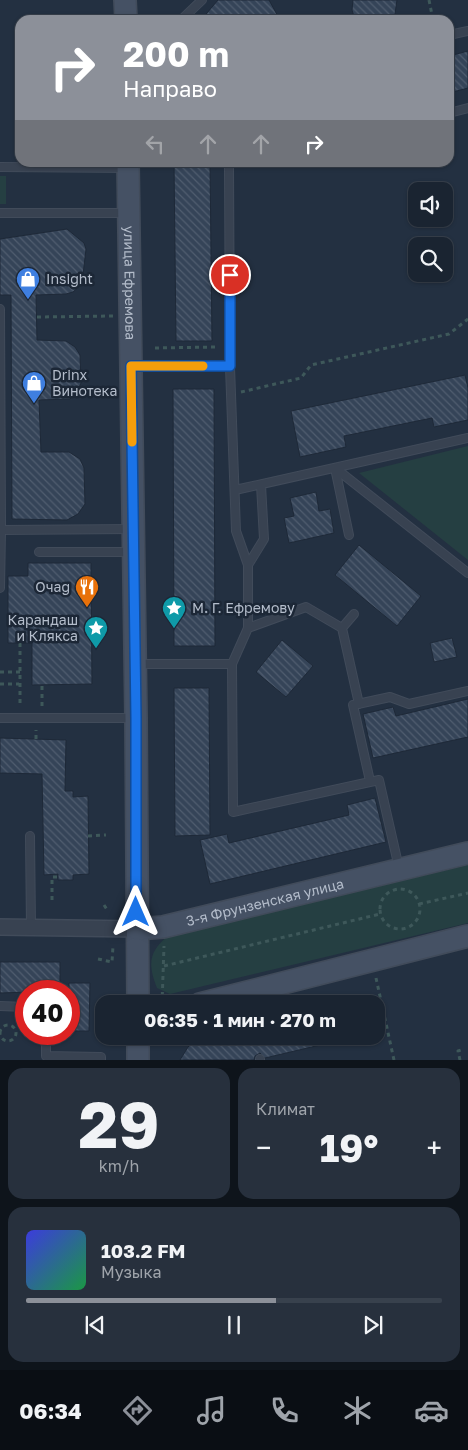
<!DOCTYPE html>
<html lang="ru">
<meta charset="utf-8">
<style>
:root{--surface:#1a2431;--page:#27303d;--text:#f1f3f6;--muted:#9fa4ab;--line:#38414d;--accent:#8c9099}
body{margin:0;font-family:"Golos Text",sans-serif;background:var(--page);color:var(--text);height:100vh;display:flex;flex-direction:column;font-size:19px;white-space:nowrap}
*{box-sizing:border-box;margin:0}
p{font-size:16px;color:var(--muted)}
.icon{flex:none;width:28px;height:28px;fill:none;stroke:currentColor;stroke-width:2;stroke-linecap:round;stroke-linejoin:round}
.map{position:relative;height:1060px;overflow:hidden}
.drawer{display:flex;flex-direction:column;gap:8px;padding:8px;background:#0e141b;flex:1}
.drawer>*{flex:none}
.hud{position:absolute;left:15px;top:15px;width:439px;height:152px;border-radius:15px;box-shadow:0 1px 4px #0004,0 0 0 1px var(--line);background:#8c9099;color:#fff;overflow:hidden}
.fabs{position:absolute;left:408px;top:182px;display:grid;gap:10px}
.fabs a{display:grid;place-items:center;width:45px;height:45px;border-radius:10px;background:var(--surface);box-shadow:0 1px 4px #0004,0 0 0 1px var(--line);font-size:25px}
.speed{position:absolute;left:15px;top:980px;display:flex;gap:10px;font-size:25px;font-weight:700;text-align:center}
.speed>*{display:grid;place-content:center;width:65px;height:65px;border-radius:50%;background:var(--surface);box-shadow:0 1px 4px #0004,0 0 0 1px var(--line);line-height:1}
.speed .limit{border:8px solid #d22;background:#fff;color:#111}
.pin{position:absolute;display:grid;place-items:center;width:42px;height:42px;color:#fff;margin:-21px;border:2px solid #fff;border-radius:50%;box-shadow:0 1px 5px #0007}
.me{position:absolute;width:55px;margin:-28px;rotate:0deg;stroke-linejoin:round;filter:drop-shadow(0 0 4px #0008)}
.turn{display:flex;align-items:center;gap:18px;height:105px;padding:0 25px;font-size:22px}
.turn .icon{width:65px;height:65px;stroke-width:2.5}
.turn b{display:block;font-size:35px;line-height:42px}
.lanes{display:flex;align-items:center;height:48px;padding:0 25px;background:#0003;justify-content:center;gap:25px;direction:ltr}
.lanes .off{opacity:.35}
.big{font-size:38px;font-weight:700;line-height:1.1}
.drawer .card{flex:1;display:flex;flex-direction:column;justify-content:center;gap:8px;min-width:0;padding:0 18px;border-radius:15px;background:var(--page)}
.drawer .dial{align-items:center;gap:0}
.dial b{font-size:65px;line-height:1}
.song{display:flex;align-items:center;gap:15px}
.cover{width:60px;height:60px;border-radius:8px;background:linear-gradient(135deg,hsl(240 70% 55%),hsl(140 70% 35%))}
.played{height:5px;border-radius:2px;background:linear-gradient(90deg,var(--accent) 60%,var(--line) 60%)}
.keys{display:flex;justify-content:space-around;direction:ltr}
.heat{display:flex;justify-content:space-between;align-items:center;font-size:28px;direction:ltr}
.drawer .tiles{flex:1;display:grid;gap:8px;grid-template-columns:1fr 1fr}
.card:last-child{grid-column:span 2}
.trip{position:absolute;left:95px;top:995px;width:290px;height:50px;border-radius:15px;background:var(--surface);box-shadow:0 1px 4px #0004,0 0 0 1px var(--line);font-weight:700;line-height:50px;text-align:center}
.tab-bar{display:flex;height:80px;justify-content:space-around;align-items:center;background:#0a0e14;color:var(--muted)}
.tab-bar .icon{width:35px;height:35px}
.tab-bar .selected{color:var(--accent)}
.tab-bar b{font-size:22px;color:var(--text)}
.map>svg:first-child{display:block}
</style>
<div class="map">
<svg width="468" height="1060" viewBox="0 0 468 1060">
<defs>
<pattern id="building-back-hatch" width="6" height="6" patternUnits="userSpaceOnUse" patternTransform="scale(1.25)"><rect width="6" height="6" fill="#354458"/><path d="M-1 5l2 2M0 0l6 6M5-1l2 2" fill="none" stroke="#505d6f"/></pattern>
</defs>
<rect width="100%" height="100%" fill="#233041"/>
<!-- green -->
<path fill="#253f42" d="M0,176H6V204H0Z
M468,446V560L359,473Z
M468,865V923L170,994L157,988C148,965 148,952 168,936Z"/>
<!-- building -->
<path fill="url(#building-back-hatch)" stroke="#1e2938" d="M218,0H269L280,20H201Z
M353,0H397L395,14L392,20H355L352,10Z
M468,51V88L449,93V56Z
M174,162H210L212,341H176Z
M67,229L84,243L86,249L82,284L73,292L66,294L36,295L37,340L66,341L75,347L80,355L81,383L77,392L70,399L39,400L41,452H69L80,459L84,468L85,504L78,514L67,520L12,519L11,295H0V239Z
M465,375L468,388V420L434,427L432,418L344,436L346,447L300,457L291,411Z
M173,389H214L215,646H174Z
M316,492L319,511L330,509L334,533L289,543L284,518L294,516L290,498Z
M359,545L421,596L397,626L335,575Z
M28,563H91L92,684L32,685V643H8V576H28Z
M452,638L457,657L434,662L430,643Z
M282,640L313,666L286,697L256,672Z
M174,688H209L210,835L175,836Z
M468,699V737L373,758L363,714L393,707L396,716Z
M0,738L66,740L65,791H73V797L88,796L89,874L73,875V880H58V874L44,875L42,774L0,773Z
M375,798L386,842L210,884L200,840L227,834L229,843L349,815L347,805Z
M0,962H60V991L0,993Z
M69,983H90L89,1031H69Z
M200,1036H332L333,1042L265,1058L260,1053L255,1056L254,1060H180L188,1047Z"/>
<g fill="none" stroke-linecap="round" stroke-linejoin="round">
<!-- lane casing -->
<g stroke="#414b5a" stroke-width="10">
<path id="lane" d="M181,20L202,0
M449,35L468,31
M449,113L468,108
M229,166L230,367L236,531L248,565V628L232,664L233,812L379,780L399,868
M0,167L126,168
M0,213H127
M0,309L1,530
M133,366L230,367
M335,468L468,573
M335,468L349,535
M235,490L468,438
M39,552H132
M248,565L264,539L261,485
M0,588L1,530L133,529
M248,628L306,607L342,628L359,704
M342,628L354,614
M138,664H232
M0,718H135
M370,781L353,705L390,697L409,704L468,691
M30,836L31,928
M0,1006L26,1007
M46,1034V1056L101,1057V1060
M260,1059V1060"/>
</g>
<!-- street casing -->
<g stroke="#414b5a" stroke-width="18">
<path id="street" d="M0,927L137,929"/>
</g>
<!-- secondary casing -->
<g stroke="#414b5a" stroke-width="24">
<g id="secondary">
<path d="M125,0L126,20"/>
<path id="s1" d="M128,162L136,718L138,1004"/>
<path id="s2" d="M137,929L163,927L468,853"/>
<path d="M200,1004L468,936"/>
<path d="M138,1060V1036"/>
</g>
</g>
<!-- path -->
<path stroke="#3e585a" stroke-width="3" stroke-dasharray="4 4" stroke-linecap="butt" d="M429,0L433,20
M241,165L266,162
M37,317L113,316
M155,348L217,347
M241,392L301,378L311,365L449,334L468,319
M20,643V707
M0,672H20
M0,684H19
M42,706V685
M36,739V730
M88,836L106,835
M380 909a20 20 0 1 1 40 0a20 20 0 1 1-40 0Z
M52,900V877H58
M419,904L468,893
M104,905L108,911
M98,959L112,962L113,946
M164,966L380,914
M376,978L394,1060
M162,1004L164,946
M0 1033a8 8 0 1 1 16 0a8 8 0 1 1-16 0Z
M460,1060L458,1051L464,1049"/>
<!-- lane -->
<use href="#lane" stroke="#384251" stroke-width="8"/>
<!-- street -->
<use href="#street" stroke="#384251" stroke-width="15"/>
<!-- secondary -->
<use href="#secondary" stroke="#455164" stroke-width="21"/>
</g>
<g fill="none" stroke-linecap="round" stroke-linejoin="round">
<!-- route casing -->
<g stroke="#114b97" stroke-width="12">
<path id="route" d="M136,912V718L131,366H230V275"/>
</g>
<!-- route -->
<use href="#route" stroke="#1a73e8" stroke-width="9"/>
<!-- slow -->
<path stroke="#f59e0b" stroke-width="9" d="M132,442L131,366H203"/>
</g>
<!-- icons -->
<defs>
<g id="shop-pin" transform="scale(1.25)"><path d="M0 17L-7.5 6A9.5 9.5 0 1 1 7.5 6Z" fill="#3f7fe0" stroke="#1c2736"/><path d="M-5-2.5h2.3a2.7 3.5 0 0 1 5.4 0H5L5.5 6h-11ZM-1.5-2.5h3a1.5 2.3 0 0 0-3 0Z" fill="#fff"/></g>
<g id="restaurant-pin" transform="scale(1.25)"><path d="M0 17L-7.5 6A9.5 9.5 0 1 1 7.5 6Z" fill="#e8710a" stroke="#1c2736"/><path d="M-5-6h1v4h1v-4h1v4h1v-4h1v5L-1.5 .5V6h-2V.5L-5-1ZM5-6V6H3V1.5H1.5Q1.5-4 5-6Z" fill="#fff"/></g>
<g id="sight-pin" transform="scale(1.25)"><path d="M0 17L-7.5 6A9.5 9.5 0 1 1 7.5 6Z" fill="#0f9aa8" stroke="#1c2736"/><path d="M0-6L1.8-2.2L6-1.7L2.9 1.2L3.7 5.4L0 3.3L-3.7 5.4L-2.9 1.2L-6-1.7L-1.8-2.2Z" fill="#fff"/></g>
</defs>
<g fill-rule="evenodd">
<use href="#shop-pin" x="28" y="279"/>
<use href="#shop-pin" x="34" y="383"/>
<use href="#restaurant-pin" x="87" y="587"/>
<use href="#sight-pin" x="174" y="608"/>
<use href="#sight-pin" x="96" y="628"/>
</g>
<g text-anchor="middle" stroke-width="5" stroke-linejoin="round" paint-order="stroke">
<!-- poi labels -->
<g font-size="14" fill="#b4bdcb" stroke="#1c2736" text-anchor="start">
<text x="46" y="284">Insight</text>
<text x="52" y="380">Drinx<tspan x="52" dy="16">Винотека</tspan></text>
<text x="70" y="592" text-anchor="end">Очаg</text>
<text x="192" y="613">М. Г. Ефремову</text>
<text x="78" y="625" text-anchor="end">Карандаш<tspan x="78" dy="16">и Клякса</tspan></text>
</g>
<!-- street labels -->
<g font-size="14" fill="#b4bdcb" stroke="#1c2736">
<text dy="5" stroke="none"><textPath href="#s1" startOffset="121">улица Ефремова</textPath></text>
<text dy="5" stroke="none"><textPath href="#s2" startOffset="131">3-я Фрунзенская улица</textPath></text>
</g>
</g>
</svg>
<div class="fabs">
<a><svg class="icon" aria-label="sound" viewBox="0 0 24 24"><path d="M4 9h4l5-4v14l-5-4H4zM17 9q2 3 0 6"/></svg></a>
<a><svg class="icon" aria-label="search" viewBox="0 0 24 24"><circle cx="10" cy="10" r="6"/><path d="M15 15l6 6"/></svg></a>
</div>
<div class="speed"><div class="limit">40</div></div>
<div class="pin" style="left:230px;top:275px;background:#d93025"><svg class="icon" aria-label="arrive" viewBox="0 0 24 24"><path d="M6 21V4h12l-3 4 3 4H6"/></svg></div>
<svg class="me" style="left:136px;top:912px" viewBox="-20 -20 40 40"><path d="M0-17L14 15 0 8-14 15z" fill="#1a73e8" stroke="#fff" stroke-width="4"/></svg>
<div class="trip">06:35 · 1 мин · 270 m</div>
<div class="hud">
<div class="turn"><svg class="icon" aria-label="right" viewBox="0 0 24 24"><path d="M7 20v-9h11M14 6l5 5-5 5"/></svg><div><b>200 m</b>Направо</div></div>
<div class="lanes"><svg class="icon off" aria-label="left" viewBox="0 0 24 24"><path d="M17 20v-9H6M10 6l-5 5 5 5"/></svg><svg class="icon off" aria-label="ahead" viewBox="0 0 24 24"><path d="M12 20V5M6 11l6-6 6 6"/></svg><svg class="icon off" aria-label="ahead" viewBox="0 0 24 24"><path d="M12 20V5M6 11l6-6 6 6"/></svg><svg class="icon" aria-label="right" viewBox="0 0 24 24"><path d="M7 20v-9h11M14 6l5 5-5 5"/></svg></div>
</div>
</div>
<section class="drawer">
<div class="tiles">
<div class="card dial"><b>29</b><p>km/h</p></div>
<div class="card"><p>Климат</p>
<div class="heat"><a>−</a><b class="big">19°</b><a>+</a></div>
</div>
<div class="card">
<div class="song"><i class="cover"></i><div><b>103.2 FM</b><p>Музыка</p></div></div>
<div class="played"></div>
<div class="keys"><svg class="icon" aria-label="previous" viewBox="0 0 24 24"><path d="M18 5L8 12l10 7zM5 5v14"/></svg><svg class="icon" aria-label="pause" viewBox="0 0 24 24"><path d="M8 5v14M16 5v14"/></svg><svg class="icon" aria-label="next" viewBox="0 0 24 24"><path d="M6 5l10 7-10 7zM19 5v14"/></svg></div>
</div>
</div>
</section>
<nav class="tab-bar">
<b>06:34</b>
<svg class="icon selected" aria-label="directions" viewBox="0 0 24 24"><path d="M12 3l9 9-9 9-9-9zM9 14v-3h6M13 9l2 2-2 2"/></svg>
<svg class="icon" aria-label="music" viewBox="0 0 24 24"><path d="M9 18V5l10-2v13"/><circle cx="6" cy="18" r="3"/><circle cx="16" cy="16" r="3"/></svg>
<svg class="icon" aria-label="phone" viewBox="0 0 24 24"><path d="M5 4h4l2 5-3 2q2 4 5 5l2-3 5 2v4C11 20 4 13 5 4z"/></svg>
<svg class="icon" aria-label="climate" viewBox="0 0 24 24"><path d="M12 3v18M4 7l16 10M4 17L20 7"/></svg>
<svg class="icon" aria-label="car" viewBox="0 0 24 24"><path d="M5 17H2v-5l4-1 3-4h7l3 4 3 1v5h-3M9 17h6M6 11h13"/><circle cx="7" cy="17" r="2"/><circle cx="17" cy="17" r="2"/></svg>
</nav>
